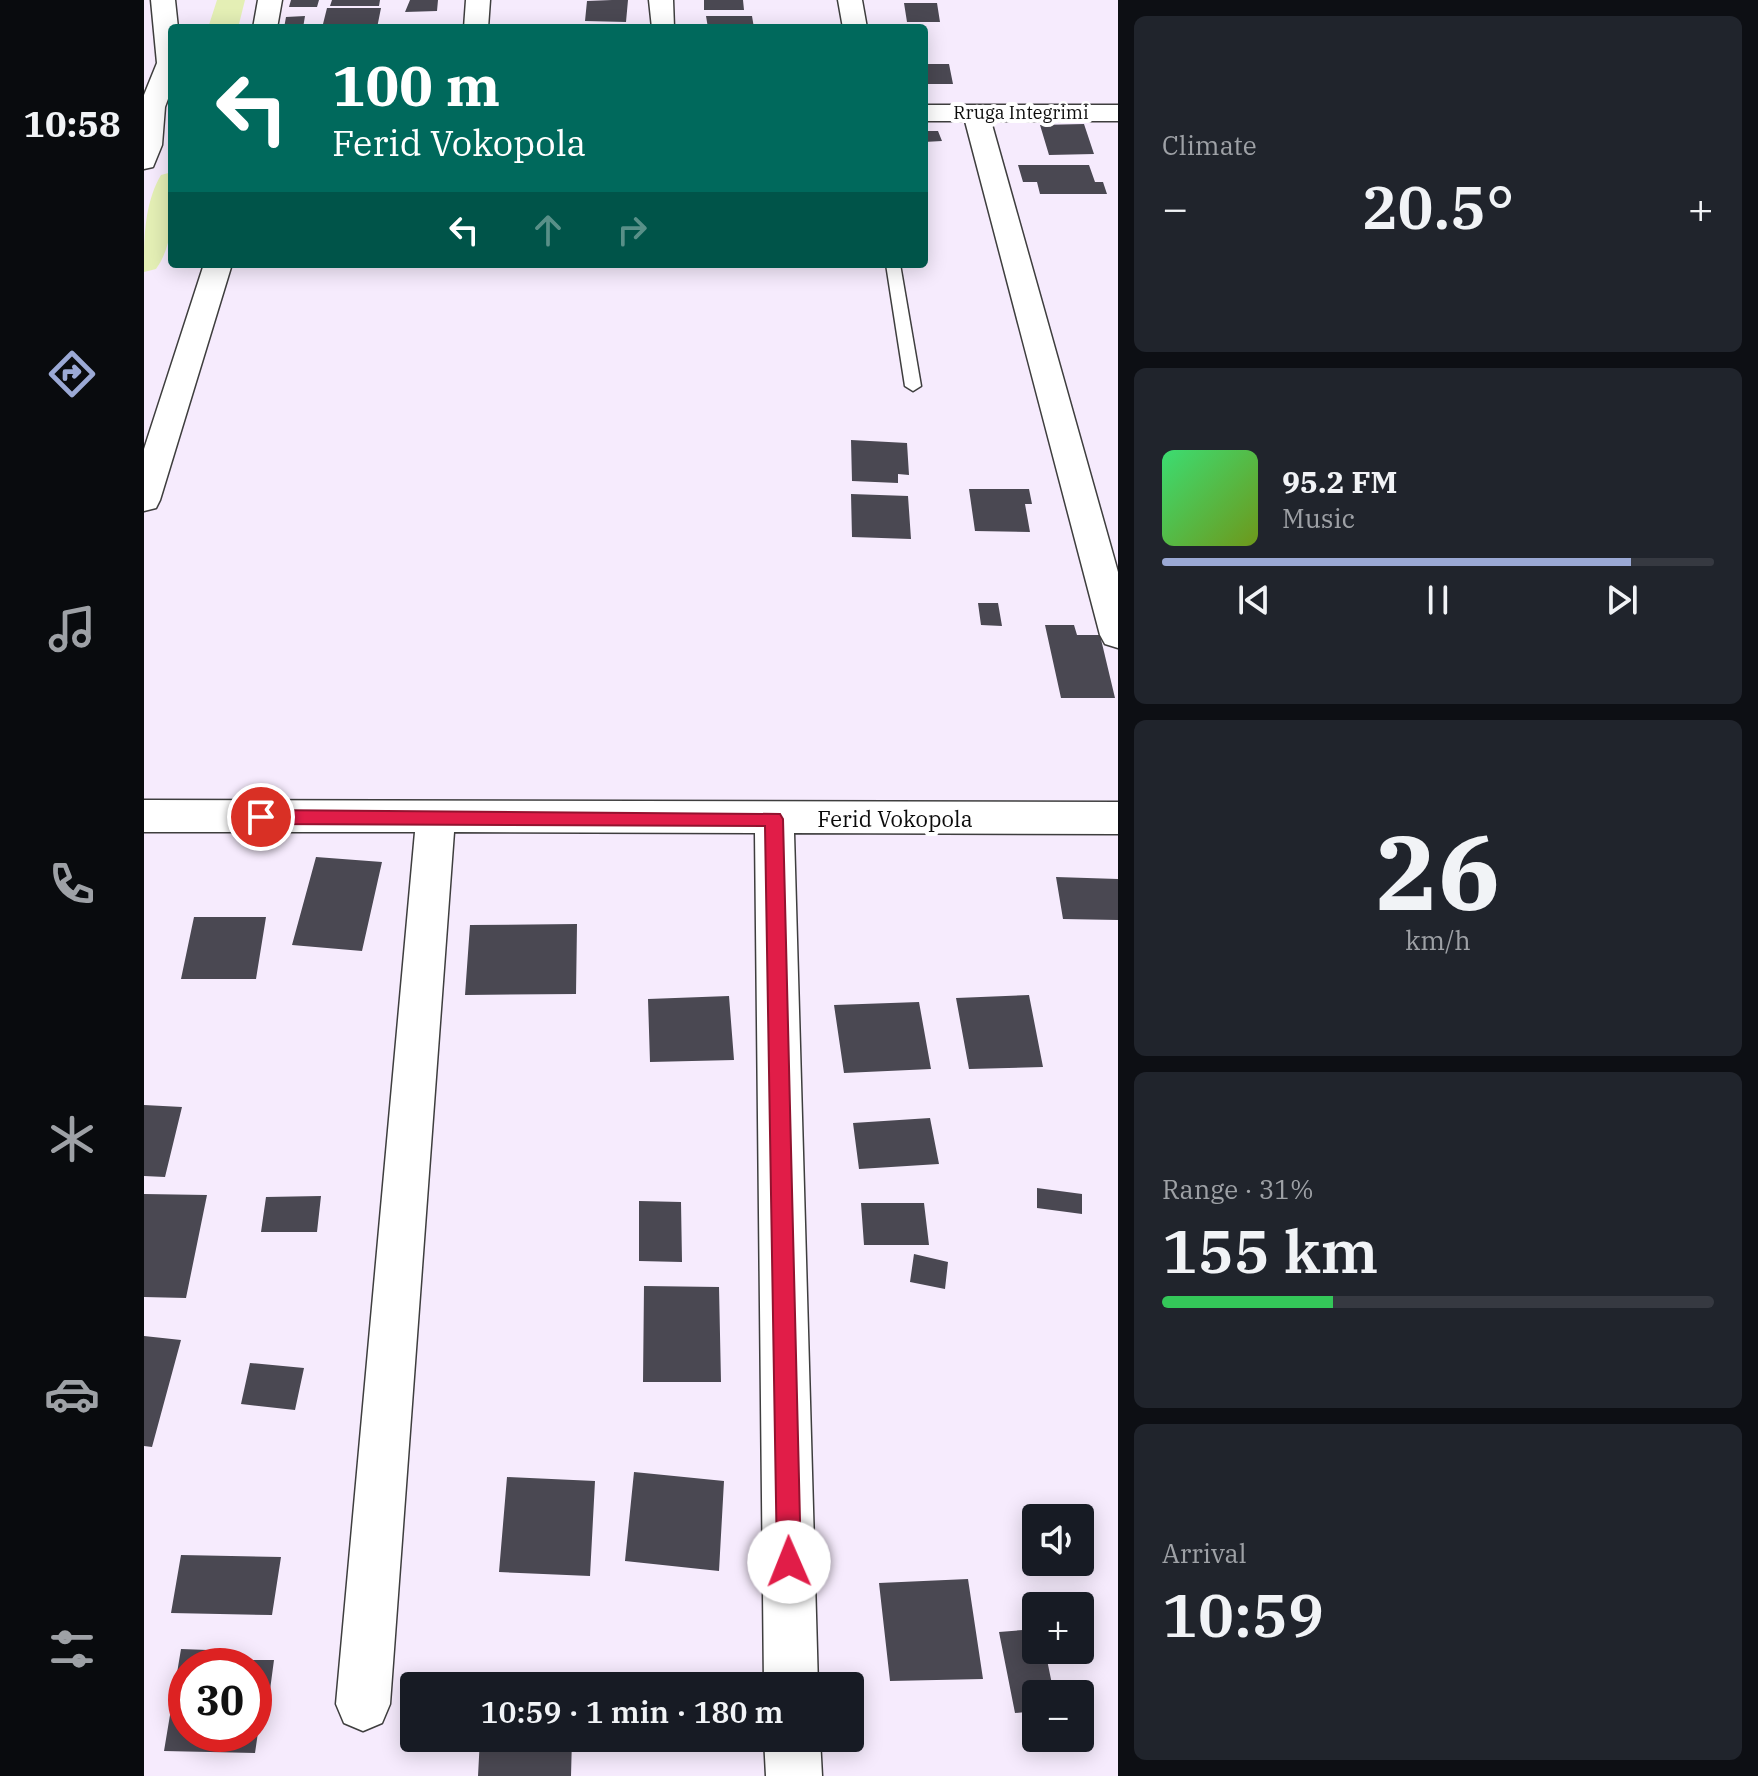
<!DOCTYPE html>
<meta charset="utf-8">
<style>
:root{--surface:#171b24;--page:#20242c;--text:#f1f3f6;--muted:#9ea1a6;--line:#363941;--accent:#9ba9d5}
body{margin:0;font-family:"IBM Plex Serif",serif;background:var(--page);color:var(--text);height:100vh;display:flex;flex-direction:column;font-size:30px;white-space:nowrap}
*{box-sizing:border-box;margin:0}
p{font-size:26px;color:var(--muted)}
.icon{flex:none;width:44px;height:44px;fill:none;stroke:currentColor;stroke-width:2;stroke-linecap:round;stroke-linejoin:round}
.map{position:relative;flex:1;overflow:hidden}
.panel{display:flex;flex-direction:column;gap:16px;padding:16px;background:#0d0f14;width:640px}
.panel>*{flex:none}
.hud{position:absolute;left:24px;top:24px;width:760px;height:244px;border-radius:8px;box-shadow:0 4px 20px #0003;background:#00695c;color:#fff;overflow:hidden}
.tools{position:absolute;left:878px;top:1504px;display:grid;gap:16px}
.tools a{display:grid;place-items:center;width:72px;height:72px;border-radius:8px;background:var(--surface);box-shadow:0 4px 20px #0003;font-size:40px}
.speed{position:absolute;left:24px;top:1648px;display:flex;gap:16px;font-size:40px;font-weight:700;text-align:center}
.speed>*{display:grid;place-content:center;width:104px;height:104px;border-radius:50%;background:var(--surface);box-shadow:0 4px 20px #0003;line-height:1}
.speed .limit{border:12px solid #d22;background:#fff;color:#111}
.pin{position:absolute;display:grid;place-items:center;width:68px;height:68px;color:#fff;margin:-34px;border:4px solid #fff;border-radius:50%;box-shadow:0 2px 8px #0007}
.me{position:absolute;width:88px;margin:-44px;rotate:359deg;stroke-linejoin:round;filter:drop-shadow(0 0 6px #0008)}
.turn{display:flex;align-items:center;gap:28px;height:168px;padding:0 32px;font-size:36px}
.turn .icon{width:104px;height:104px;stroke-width:2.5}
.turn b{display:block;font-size:56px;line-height:68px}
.lanes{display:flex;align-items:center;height:76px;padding:0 32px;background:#0003;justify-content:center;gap:40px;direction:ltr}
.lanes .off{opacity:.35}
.big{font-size:60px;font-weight:600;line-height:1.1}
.panel .widget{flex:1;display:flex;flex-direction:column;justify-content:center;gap:12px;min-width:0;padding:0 28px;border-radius:12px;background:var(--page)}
.panel .dial{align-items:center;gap:0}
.dial b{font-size:104px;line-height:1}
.song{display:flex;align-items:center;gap:24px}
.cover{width:96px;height:96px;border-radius:12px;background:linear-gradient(135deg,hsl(140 70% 55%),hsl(80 70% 35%))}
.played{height:8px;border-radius:4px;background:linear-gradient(90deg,var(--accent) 85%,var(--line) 85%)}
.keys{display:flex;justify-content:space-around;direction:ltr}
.heat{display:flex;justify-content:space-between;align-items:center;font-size:44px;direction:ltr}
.charge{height:12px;border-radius:6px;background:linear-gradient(90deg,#34c759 31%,var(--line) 0)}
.trip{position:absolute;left:256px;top:1672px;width:464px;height:80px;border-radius:8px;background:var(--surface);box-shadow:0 4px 20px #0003;font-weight:600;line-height:80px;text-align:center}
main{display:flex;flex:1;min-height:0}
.menu{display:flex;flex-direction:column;width:144px;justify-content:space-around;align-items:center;background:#090b0e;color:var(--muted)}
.menu .icon{width:56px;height:56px}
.menu .active{color:var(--accent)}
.menu b{font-size:36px;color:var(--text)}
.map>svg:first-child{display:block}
</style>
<main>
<nav class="menu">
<b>10:58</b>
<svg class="icon active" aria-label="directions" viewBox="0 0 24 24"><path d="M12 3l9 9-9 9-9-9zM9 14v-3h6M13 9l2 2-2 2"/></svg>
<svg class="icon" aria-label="music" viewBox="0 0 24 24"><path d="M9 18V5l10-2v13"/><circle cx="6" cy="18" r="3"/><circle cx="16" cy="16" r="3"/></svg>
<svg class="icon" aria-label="phone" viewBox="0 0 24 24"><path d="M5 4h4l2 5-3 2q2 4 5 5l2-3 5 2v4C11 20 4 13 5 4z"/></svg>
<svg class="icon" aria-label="climate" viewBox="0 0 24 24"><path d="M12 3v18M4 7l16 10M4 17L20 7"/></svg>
<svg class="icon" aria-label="car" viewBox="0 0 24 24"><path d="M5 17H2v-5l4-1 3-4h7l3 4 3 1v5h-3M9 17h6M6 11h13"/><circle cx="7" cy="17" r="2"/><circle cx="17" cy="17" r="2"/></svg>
<svg class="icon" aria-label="filters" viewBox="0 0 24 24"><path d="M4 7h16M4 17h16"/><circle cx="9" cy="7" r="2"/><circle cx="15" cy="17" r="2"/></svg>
</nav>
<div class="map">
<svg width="974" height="1776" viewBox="0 0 974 1776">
<rect width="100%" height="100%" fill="#f6ebfd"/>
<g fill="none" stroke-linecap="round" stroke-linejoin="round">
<!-- canal -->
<path fill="#e4efb5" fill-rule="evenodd" d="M73,0H101L94,28H64Z
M28,172C28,205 32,241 12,269L0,272C0,239 0,204 17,175Z"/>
</g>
<!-- building -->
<path fill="#4a4852" d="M147,0H175L173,7H145Z
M188,0H236L235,6H186Z
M266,0H294L293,11L261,12Z
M468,0H484L482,22L441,21L443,1Z
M560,0H599L600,10H560Z
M760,3H793L796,22H763Z
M183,8H237L233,28H178Z
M161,16L159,28H140L142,17Z
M562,16H608L610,28H564Z
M780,64H805L809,84H780Z
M940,124L950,154L905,155L896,125Z
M780,131H794L798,141L780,142Z
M874,165H945L951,182H959L963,194H896L893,182H879Z
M707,440L763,443L765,475L754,474V483L708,481Z
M825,489H885L888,504H881L886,532L831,531Z
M707,494L764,496L767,539L708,537Z
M834,603H854L858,626L837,625Z
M901,625H930L933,635H956L971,698H917Z
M172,857L238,862L218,951L148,945Z
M912,877L974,879V920L919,919Z
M50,917H122L112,979H37Z
M433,924L432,994L321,995L326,925Z
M885,995L899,1067L825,1069L812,998Z
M585,996L590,1060L506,1062L504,999Z
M775,1002L787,1069L700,1073L690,1005Z
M0,1105L38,1107L21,1177L0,1176Z
M786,1118L795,1164L715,1169L709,1123Z
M893,1188L938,1194V1214L893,1208Z
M0,1194L63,1195L42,1298L0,1297Z
M177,1196L173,1232H117L122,1197Z
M495,1201L537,1202L538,1262L495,1261Z
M717,1203H780L785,1245H720Z
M770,1254L804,1262L801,1289L766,1282Z
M500,1286L575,1287L577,1382H499Z
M0,1336L37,1340L8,1447L0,1446Z
M106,1363L160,1368L151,1410L97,1404Z
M490,1472L580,1481L575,1571L481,1561Z
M363,1477L451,1481L446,1576L355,1572Z
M37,1555L137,1557L128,1615L27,1613Z
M824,1579L839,1679L746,1681L735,1583Z
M892,1629V1650H901L910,1694H892V1711L871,1713L855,1632Z
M37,1649L91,1651L89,1666H42V1734H110V1698H119L111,1753L20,1751Z
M107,1660H130L126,1690L110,1689V1666H106Z
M339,1677L429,1678V1686H339Z
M336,1738H428L427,1776H334Z"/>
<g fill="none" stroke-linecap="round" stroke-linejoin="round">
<!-- service casing -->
<g stroke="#3e3e3e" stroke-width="3">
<path id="service" d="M742,264H756L777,386L769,391L761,386Z"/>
</g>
<!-- minor casing -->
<g stroke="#3e3e3e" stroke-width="3">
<path id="minor" d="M7,0H31L34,28H28V88L21,107L18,145L9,167L0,169V95L13,63Z
M114,0H138L133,28H109Z
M322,0H346L344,28H320Z
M505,0H529L530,28H508Z
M694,0H718L723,28H699Z
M780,105H974V121H847L974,572V648L961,644L956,635L821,121H780Z
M60,264H88L16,500L12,508L0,511V449Z
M0,800L974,802V834L650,833L674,1686H620L611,833L310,832L246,1704L238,1723L219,1731L200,1723L192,1704L271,832H0Z
M620,1738H676L678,1776H622Z"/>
</g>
<!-- service -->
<use href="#service" fill="#fff" fill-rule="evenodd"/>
<!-- minor -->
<use href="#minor" fill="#fff" fill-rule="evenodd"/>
</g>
<!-- route -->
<path fill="#e11d48" stroke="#92132f" stroke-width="2" d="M117,810L636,814L639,819L657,1562L653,1571L645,1574L637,1571L633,1562L621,826L117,824L108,817Z"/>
<g text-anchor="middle" stroke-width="8" stroke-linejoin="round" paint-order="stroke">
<!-- far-street labels -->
<g font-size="18" fill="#0b0b0b" stroke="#fff">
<text x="877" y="119">Rruga Integrimi</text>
</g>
<!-- street labels -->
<g font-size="22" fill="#0b0b0b" stroke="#fff">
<text x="751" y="827">Ferid Vokopola</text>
</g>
</g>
</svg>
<div class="tools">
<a><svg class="icon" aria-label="sound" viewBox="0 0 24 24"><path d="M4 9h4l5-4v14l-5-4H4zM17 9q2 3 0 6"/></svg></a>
<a>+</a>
<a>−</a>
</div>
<div class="speed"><div class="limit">30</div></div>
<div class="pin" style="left:117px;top:817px;background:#d93025"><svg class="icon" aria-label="arrive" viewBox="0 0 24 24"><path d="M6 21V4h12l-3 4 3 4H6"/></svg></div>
<svg class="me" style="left:645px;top:1562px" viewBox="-20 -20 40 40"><circle r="19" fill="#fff"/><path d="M0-13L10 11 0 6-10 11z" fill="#e11d48"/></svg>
<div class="trip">10:59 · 1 min · 180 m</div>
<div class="hud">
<div class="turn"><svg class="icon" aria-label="left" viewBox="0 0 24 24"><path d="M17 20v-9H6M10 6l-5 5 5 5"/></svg><div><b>100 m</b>Ferid Vokopola</div></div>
<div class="lanes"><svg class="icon" aria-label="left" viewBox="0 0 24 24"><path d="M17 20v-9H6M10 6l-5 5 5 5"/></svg><svg class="icon off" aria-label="ahead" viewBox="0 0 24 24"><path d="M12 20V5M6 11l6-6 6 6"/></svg><svg class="icon off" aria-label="right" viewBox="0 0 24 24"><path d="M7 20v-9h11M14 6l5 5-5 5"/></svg></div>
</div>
</div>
<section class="panel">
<div class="widget"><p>Climate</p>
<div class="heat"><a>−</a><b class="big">20.5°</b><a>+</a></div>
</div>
<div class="widget">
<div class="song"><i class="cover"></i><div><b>95.2 FM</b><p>Music</p></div></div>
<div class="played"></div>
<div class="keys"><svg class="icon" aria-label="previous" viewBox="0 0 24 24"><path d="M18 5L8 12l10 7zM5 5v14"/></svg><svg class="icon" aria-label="pause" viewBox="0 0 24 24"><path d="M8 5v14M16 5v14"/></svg><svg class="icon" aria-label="next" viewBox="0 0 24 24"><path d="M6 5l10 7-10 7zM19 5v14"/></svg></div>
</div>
<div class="widget dial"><b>26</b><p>km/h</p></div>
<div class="widget"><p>Range · 31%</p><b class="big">155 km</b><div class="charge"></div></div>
<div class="widget"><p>Arrival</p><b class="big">10:59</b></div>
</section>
</main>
